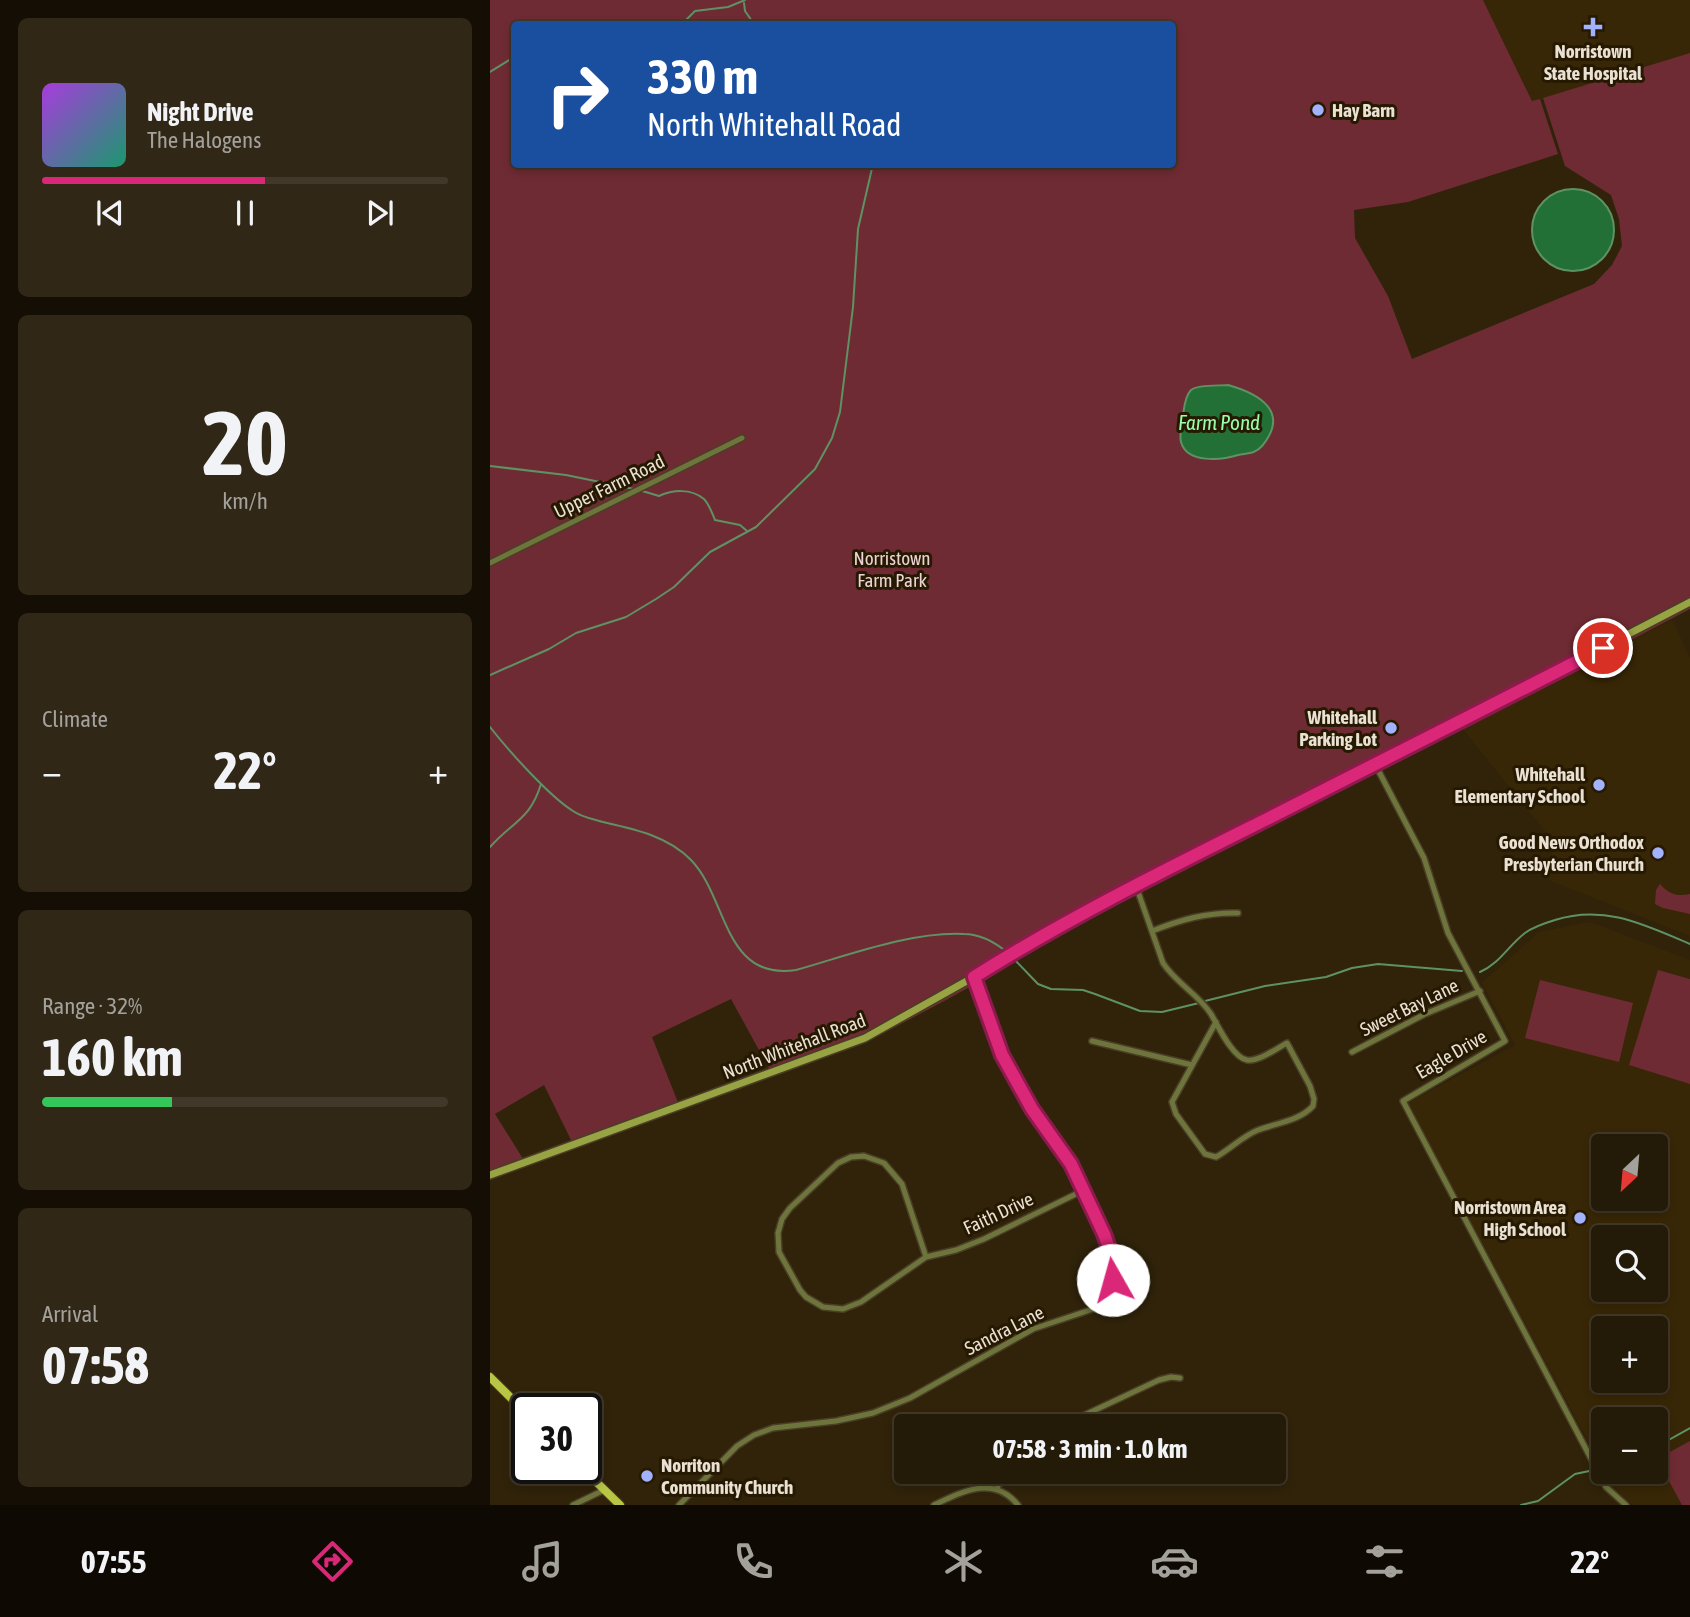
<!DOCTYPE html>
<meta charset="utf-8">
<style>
:root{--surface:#241a08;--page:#302716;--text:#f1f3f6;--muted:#a3a19c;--line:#413829;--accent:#db2777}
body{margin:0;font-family:"Asap Condensed",sans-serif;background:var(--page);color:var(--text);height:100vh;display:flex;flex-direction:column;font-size:26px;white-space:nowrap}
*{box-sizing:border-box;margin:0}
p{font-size:23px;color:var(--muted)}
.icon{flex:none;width:38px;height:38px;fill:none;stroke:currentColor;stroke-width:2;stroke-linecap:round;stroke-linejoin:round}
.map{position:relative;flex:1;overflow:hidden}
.panel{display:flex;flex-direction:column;gap:18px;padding:18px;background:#140e04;width:490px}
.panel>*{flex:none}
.hud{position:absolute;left:21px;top:21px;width:665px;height:147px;border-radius:7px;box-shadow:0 4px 10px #0003,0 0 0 2px var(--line);background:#1a4fa0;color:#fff;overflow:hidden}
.needle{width:46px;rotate:206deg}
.fabs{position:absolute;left:1101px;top:1134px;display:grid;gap:14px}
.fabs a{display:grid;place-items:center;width:77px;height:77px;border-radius:7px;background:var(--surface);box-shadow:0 4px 10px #0003,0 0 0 2px var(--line);font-size:35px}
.speed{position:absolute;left:21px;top:1393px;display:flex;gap:14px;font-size:35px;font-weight:700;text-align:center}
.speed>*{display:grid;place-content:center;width:91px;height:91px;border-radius:50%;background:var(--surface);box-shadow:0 4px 10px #0003,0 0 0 2px var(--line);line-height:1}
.speed .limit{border:4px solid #111;border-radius:10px;background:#fff;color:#111}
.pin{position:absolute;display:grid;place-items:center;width:60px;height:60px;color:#fff;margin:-30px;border:4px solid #fff;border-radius:50%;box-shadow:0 2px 7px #0007}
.me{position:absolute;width:77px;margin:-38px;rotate:353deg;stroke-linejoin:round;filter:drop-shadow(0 0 5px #0008)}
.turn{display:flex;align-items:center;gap:24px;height:147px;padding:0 21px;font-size:32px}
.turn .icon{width:91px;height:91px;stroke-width:2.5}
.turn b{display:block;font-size:49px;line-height:60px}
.big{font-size:52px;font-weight:700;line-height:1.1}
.panel .card{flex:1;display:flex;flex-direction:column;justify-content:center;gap:10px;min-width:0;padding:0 24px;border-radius:10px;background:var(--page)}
.panel .dial{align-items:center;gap:0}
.dial b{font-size:91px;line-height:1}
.song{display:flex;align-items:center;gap:21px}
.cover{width:84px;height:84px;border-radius:10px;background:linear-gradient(135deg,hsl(280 70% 55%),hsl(160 70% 35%))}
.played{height:7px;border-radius:4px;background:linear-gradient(90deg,var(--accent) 55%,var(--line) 55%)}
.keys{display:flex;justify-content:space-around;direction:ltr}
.heat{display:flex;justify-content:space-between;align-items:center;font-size:38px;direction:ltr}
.charge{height:10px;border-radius:5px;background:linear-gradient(90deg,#34c759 32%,var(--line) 0)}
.trip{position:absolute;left:404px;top:1414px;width:392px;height:70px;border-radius:7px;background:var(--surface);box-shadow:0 4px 10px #0003,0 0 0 2px var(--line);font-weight:700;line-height:70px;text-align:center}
.dock{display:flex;height:112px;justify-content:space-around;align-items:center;background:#0e0a03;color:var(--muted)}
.dock .icon{width:49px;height:49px}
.dock .current{color:var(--accent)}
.dock b{font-size:32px;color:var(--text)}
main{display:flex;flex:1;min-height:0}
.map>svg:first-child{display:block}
</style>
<main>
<section class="panel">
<div class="card">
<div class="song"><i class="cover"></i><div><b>Night Drive</b><p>The Halogens</p></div></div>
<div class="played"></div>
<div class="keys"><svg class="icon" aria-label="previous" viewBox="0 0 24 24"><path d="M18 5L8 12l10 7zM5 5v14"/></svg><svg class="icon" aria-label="pause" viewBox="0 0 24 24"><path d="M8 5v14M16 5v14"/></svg><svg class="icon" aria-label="next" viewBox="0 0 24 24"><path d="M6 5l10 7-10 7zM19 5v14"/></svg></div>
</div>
<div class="card dial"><b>20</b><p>km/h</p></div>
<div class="card"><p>Climate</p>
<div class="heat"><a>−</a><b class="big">22°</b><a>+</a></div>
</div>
<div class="card"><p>Range · 32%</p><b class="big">160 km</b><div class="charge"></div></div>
<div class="card"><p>Arrival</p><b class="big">07:58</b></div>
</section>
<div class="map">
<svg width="1200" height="1505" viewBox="0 0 1200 1505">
<rect width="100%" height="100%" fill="#30230a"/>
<!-- built -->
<path fill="#382706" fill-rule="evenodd" d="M993,0H1200V53L1043,102Z
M1182,620L1200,657V936L1058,880L1064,842L971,727Z
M1100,922L1200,960V1505H1143L1122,1486L1114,1472H1166V1419H1113V1469L918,1103L1025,1045L992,983L1049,932ZM1113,1146H1166V1199H1113ZM1113,1237H1166V1290H1113ZM1113,1328H1166V1381H1113Z"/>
<!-- green -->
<path fill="#6f2b33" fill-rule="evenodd" d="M0,0H993L1042,101L1050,99L1068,154L918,202L864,210L865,238L898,296L922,359L1104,284L1122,265L1132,246L1129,219L1121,195L1075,166L1053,98L1200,53V609L1039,694L913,753L780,821L663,884L458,999L390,1035L282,1074L241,999L162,1037L191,1110L82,1142L54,1085L5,1114L35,1162L0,1173ZM24,24H682V164H24Z
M1170,884C1179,894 1187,897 1200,894V914L1173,908L1165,904L1166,890Z
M1168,970L1200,979V1084L1139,1065Z
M1050,980L1143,1003L1129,1062L1035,1038Z
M1200,1441V1505H1192L1167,1459Z"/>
<!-- water -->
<path fill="#227036" stroke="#5e9265" stroke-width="2" d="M1042 230a41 41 0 1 1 82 0a41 41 0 1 1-82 0Z
M738,385C770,394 800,412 772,446C765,454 758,453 748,455C732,460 697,464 691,442C689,434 692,424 693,415C694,408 695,396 701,390C709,384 729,386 738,385Z"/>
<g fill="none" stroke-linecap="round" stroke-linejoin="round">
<!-- stream -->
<path stroke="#5e9265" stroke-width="2" d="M254,3L255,11L264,24
M192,24L205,11L238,7L255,0
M0,72L24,57
M0,466L76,475L144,489
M149,490L169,496C182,490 201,488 214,499C219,504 222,513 225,520L250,525L257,531
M0,675L59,649L86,633L136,617L166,599L184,587L220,552L266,527L325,469L342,438L350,412L363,307L368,229L383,164
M0,727C18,750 59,796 83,811C91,817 103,819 113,822C144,829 178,836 201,860C238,898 233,981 306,970C356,956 422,931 474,934C491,934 506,943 518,953
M0,847C23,821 40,820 51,784
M522,957L548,984L561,989L593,990L605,994L650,1011L672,1012L709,1003
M990,972C1010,963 1018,946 1035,933C1043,927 1055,923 1065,920C1114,904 1155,925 1200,944
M715,1001L775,986L836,977L862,968L888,964L972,971
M1166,1447L1200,1428
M1031,1505L1048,1501L1085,1474L1104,1470"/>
<!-- minor casing -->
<g stroke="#4a3e26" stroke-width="8">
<path id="minor" d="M0,563L252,438
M885,764L934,858L958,933L1015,1041L913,1101L1116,1487L1136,1505
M646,886L673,963C686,983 708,994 721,1014C728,1026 743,1058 757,1060C769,1062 787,1048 797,1043L820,1086L824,1099L823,1106C809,1121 787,1123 768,1130C753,1136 740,1149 726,1157L715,1154L686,1114L682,1102L726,1022
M662,931C690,920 717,912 748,913
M602,1041L702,1065
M862,1052L935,1014L990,991
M436,1257L412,1184L394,1163L374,1156L361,1157L348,1163L300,1208L292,1219L288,1233L289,1252L310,1290L316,1297L333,1307L353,1309L371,1302L436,1257L466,1250L494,1239L592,1191
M571,1426L669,1380L681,1377L690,1378
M507,1488L515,1472
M83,1505L114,1490
M189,1505L247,1446L264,1435L283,1428L346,1421L383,1413L420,1398L543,1329L606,1308L618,1291L623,1280L624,1262L614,1234L581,1164L542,1109L512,1055L484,977
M444,1505C473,1491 504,1475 528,1505"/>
</g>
<!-- secondary casing -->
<g stroke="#4a3e26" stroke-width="10">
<path id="secondary" d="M0,1175L375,1038L646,886L900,758L1200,602"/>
</g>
<!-- primary casing -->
<g stroke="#4a3e26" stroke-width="10">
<path id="primary" d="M0,1377L37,1414
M92,1468L130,1505"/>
</g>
<!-- minor -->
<use href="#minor" stroke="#6e753c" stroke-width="5"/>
<!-- secondary -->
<use href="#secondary" stroke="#98a343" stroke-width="7"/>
<!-- primary -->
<use href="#primary" stroke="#b9c645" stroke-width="8"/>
</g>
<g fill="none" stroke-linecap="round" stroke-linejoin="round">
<!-- route casing -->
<g stroke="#8e194d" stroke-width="18">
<path id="route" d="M623,1280L624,1262L614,1234L581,1164L542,1109L512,1055L484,977C576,919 675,870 773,821C886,764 1000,706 1113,648"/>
</g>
<!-- route -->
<use href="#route" stroke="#db2777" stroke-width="12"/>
</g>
<!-- markers -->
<g fill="#a3b2fd" stroke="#261902" stroke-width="2.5">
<path d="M1099.5 16.5h7v7h7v7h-7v7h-7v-7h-7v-7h7z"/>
<circle cx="828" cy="110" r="7"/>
<circle cx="901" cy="728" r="7"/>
<circle cx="1109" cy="785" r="7"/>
<circle cx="1168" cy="853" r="7"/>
<circle cx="1090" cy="1218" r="7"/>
<circle cx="157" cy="1476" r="7"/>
</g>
<g text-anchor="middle" stroke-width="6" stroke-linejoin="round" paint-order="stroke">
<!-- poi labels -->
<g font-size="19" font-weight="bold" fill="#eae1d3" stroke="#261902" text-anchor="end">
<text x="1103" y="58" text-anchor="middle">Norristown<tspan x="1103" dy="22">State Hospital</tspan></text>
<text x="842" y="117" text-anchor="start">Hay Barn</text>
<text x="887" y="724">Whitehall<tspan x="887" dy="22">Parking Lot</tspan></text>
<text x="1095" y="781">Whitehall<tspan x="1095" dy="22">Elementary School</tspan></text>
<text x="1154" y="849">Good News Orthodox<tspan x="1154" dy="22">Presbyterian Church</tspan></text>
<text x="1076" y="1214">Norristown Area<tspan x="1076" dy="22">High School</tspan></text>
<text x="171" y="1472" text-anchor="start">Norriton<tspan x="171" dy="22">Community Church</tspan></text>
</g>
<!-- street labels -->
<g font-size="19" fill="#eae1d3" stroke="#261902">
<text transform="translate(119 486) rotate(-26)" y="7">Upper Farm Road</text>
<text transform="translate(919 1007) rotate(-26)" y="7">Sweet Bay Lane</text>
<text transform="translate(304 1046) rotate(-21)" y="7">North Whitehall Road</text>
<text transform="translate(961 1054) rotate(-30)" y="7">Eagle Drive</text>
<text transform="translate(508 1213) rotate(-25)" y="7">Faith Drive</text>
<text transform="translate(514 1330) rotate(-27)" y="7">Sandra Lane</text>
</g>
<!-- park labels -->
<g font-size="19" fill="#eed3d4" stroke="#261902">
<text x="402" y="565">Norristown<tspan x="402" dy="22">Farm Park</tspan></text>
</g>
<!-- water labels -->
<g font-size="21" font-style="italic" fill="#99fda9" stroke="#261902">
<text x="729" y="430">Farm Pond</text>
</g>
</g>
</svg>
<div class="fabs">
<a><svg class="needle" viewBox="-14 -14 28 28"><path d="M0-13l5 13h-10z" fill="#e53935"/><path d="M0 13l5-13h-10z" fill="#a3a19c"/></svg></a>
<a><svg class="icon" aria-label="search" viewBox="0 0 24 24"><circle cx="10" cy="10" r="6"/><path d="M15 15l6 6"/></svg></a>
<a>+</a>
<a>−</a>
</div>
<div class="speed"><div class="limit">30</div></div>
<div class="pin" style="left:1113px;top:648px;background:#d93025"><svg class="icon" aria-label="arrive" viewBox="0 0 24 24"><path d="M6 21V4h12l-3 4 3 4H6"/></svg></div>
<svg class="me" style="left:623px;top:1280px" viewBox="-20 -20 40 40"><circle r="19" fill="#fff"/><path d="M0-13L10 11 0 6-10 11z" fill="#db2777"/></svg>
<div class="trip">07:58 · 3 min · 1.0 km</div>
<div class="hud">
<div class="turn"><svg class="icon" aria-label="right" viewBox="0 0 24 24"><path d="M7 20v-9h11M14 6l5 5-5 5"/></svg><div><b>330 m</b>North Whitehall Road</div></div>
</div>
</div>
</main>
<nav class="dock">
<b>07:55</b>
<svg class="icon current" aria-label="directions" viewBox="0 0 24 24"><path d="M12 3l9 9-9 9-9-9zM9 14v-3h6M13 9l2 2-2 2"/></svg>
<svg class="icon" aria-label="music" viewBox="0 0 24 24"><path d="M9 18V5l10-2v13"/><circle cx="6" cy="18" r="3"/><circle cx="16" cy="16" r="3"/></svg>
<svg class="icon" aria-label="phone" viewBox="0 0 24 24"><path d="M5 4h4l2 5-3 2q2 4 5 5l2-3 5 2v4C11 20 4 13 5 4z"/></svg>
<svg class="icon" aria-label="climate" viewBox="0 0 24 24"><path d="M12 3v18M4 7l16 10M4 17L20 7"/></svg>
<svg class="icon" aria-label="car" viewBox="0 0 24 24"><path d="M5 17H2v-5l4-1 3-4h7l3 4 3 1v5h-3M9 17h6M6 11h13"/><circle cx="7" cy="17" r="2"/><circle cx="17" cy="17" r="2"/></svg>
<svg class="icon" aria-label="filters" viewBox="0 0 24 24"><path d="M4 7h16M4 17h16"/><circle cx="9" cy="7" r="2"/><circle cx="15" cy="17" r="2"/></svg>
<b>22°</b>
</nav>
